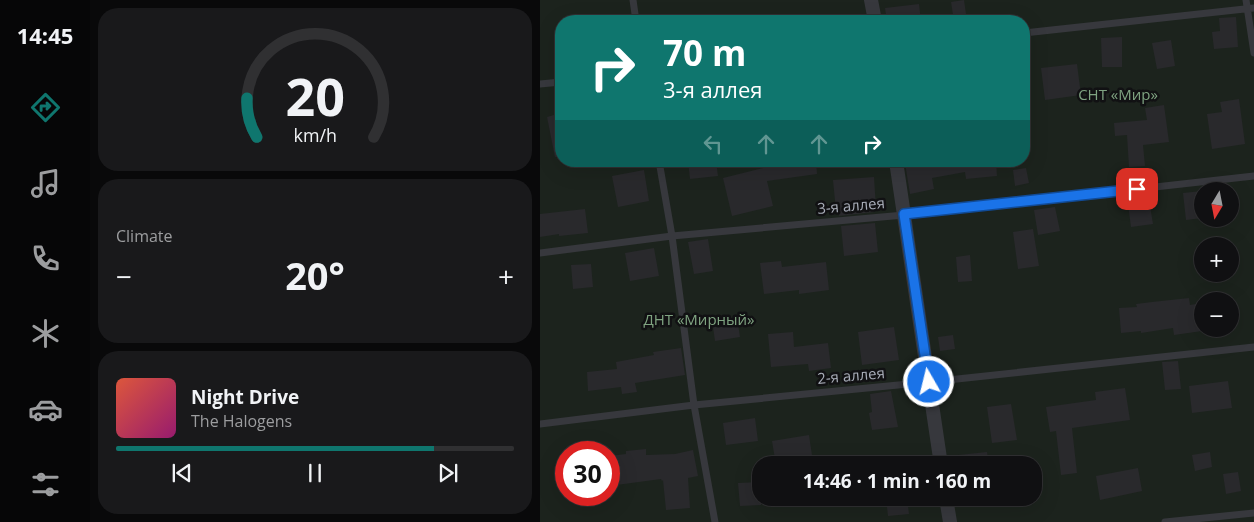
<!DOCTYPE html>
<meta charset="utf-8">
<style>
:root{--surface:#101012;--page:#19191b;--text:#f1f3f6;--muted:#9c9d9f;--line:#303032;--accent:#0f766e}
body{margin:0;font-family:"Open Sans",sans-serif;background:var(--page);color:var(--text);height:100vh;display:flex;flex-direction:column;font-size:19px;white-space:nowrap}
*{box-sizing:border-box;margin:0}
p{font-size:16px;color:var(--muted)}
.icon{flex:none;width:28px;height:28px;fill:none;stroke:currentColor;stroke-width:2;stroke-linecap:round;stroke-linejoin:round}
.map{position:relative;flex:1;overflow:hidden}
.sheet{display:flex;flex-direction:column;gap:8px;padding:8px;background:#09090a;width:450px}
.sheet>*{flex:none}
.hud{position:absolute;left:15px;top:15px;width:475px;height:152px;border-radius:20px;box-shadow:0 5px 20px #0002,0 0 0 1px var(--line);background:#0f766e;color:#fff;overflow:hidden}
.needle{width:32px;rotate:190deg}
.controls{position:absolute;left:654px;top:182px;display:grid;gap:10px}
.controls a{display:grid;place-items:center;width:45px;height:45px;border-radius:50%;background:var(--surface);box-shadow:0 5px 20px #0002,0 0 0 1px var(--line);font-size:25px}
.speed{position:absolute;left:15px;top:441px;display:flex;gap:10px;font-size:25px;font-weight:700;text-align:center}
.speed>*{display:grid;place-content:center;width:65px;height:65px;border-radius:50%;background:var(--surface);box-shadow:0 5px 20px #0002,0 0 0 1px var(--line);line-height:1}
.speed .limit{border:8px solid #d22;background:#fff;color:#111}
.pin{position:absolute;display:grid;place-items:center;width:42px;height:42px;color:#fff;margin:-21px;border-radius:10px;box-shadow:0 2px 8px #0006}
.me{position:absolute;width:55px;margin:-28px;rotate:352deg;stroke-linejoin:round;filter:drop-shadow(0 0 4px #0008)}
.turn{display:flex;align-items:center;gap:18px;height:105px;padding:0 25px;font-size:22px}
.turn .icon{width:65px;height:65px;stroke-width:2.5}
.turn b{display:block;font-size:35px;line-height:42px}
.lanes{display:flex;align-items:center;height:48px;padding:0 25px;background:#0003;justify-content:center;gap:25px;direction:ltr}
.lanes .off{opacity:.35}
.big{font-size:38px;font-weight:700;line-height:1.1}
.sheet .widget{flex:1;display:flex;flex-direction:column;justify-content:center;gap:8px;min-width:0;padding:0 18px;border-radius:20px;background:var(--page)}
.sheet .dial{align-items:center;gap:0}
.dial svg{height:130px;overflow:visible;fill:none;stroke:var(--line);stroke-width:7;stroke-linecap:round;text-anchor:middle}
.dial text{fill:var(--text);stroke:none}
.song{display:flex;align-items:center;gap:15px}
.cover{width:60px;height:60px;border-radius:8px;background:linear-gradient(135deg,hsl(10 70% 55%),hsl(320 70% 35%))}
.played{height:5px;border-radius:2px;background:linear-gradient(90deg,var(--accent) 80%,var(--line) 80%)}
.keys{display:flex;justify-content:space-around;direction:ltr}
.heat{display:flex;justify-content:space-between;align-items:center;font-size:28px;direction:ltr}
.trip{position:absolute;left:212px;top:456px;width:290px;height:50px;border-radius:20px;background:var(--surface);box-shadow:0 5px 20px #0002,0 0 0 1px var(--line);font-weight:700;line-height:50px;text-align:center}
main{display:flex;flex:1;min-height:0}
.tabs{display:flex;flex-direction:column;width:90px;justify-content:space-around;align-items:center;background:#060607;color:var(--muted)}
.tabs .icon{width:35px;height:35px}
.tabs .current{color:var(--accent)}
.tabs b{font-size:22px;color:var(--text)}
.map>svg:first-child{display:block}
</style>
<main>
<nav class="tabs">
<b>14:45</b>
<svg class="icon current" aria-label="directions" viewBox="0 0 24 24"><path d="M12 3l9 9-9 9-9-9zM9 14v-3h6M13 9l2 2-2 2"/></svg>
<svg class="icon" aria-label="music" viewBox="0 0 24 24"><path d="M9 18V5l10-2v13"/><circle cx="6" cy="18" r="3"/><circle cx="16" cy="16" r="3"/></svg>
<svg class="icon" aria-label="phone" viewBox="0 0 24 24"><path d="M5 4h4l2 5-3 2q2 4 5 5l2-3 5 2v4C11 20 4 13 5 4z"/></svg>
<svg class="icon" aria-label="climate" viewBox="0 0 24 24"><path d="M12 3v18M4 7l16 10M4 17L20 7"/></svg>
<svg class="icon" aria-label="car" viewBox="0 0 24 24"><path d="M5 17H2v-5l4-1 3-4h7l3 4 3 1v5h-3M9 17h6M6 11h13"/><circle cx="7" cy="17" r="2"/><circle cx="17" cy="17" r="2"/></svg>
<svg class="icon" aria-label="filters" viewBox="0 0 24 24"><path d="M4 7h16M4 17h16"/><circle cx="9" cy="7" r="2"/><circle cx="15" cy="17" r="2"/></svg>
</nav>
<section class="sheet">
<div class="widget dial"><svg viewBox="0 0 100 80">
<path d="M14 69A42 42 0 1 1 86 69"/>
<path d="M14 69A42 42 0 0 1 8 45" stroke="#0f766e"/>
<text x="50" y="56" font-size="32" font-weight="700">20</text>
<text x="50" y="72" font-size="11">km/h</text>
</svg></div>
<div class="widget"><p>Climate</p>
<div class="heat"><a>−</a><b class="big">20°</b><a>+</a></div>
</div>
<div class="widget">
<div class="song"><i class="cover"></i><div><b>Night Drive</b><p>The Halogens</p></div></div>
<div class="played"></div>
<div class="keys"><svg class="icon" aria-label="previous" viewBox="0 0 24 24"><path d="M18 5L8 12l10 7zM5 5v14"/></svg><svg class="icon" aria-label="pause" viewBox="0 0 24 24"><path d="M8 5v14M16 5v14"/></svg><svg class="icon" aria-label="next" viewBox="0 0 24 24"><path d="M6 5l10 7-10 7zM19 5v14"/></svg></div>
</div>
</section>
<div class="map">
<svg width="714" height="522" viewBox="0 0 714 522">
<rect width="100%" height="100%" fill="#161618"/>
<!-- green -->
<path fill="#1c231d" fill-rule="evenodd" d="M0,0H714V522H0ZM21,21H484V161H21ZM662,191H690V219H662ZM662,246H690V274H662ZM662,301H690V329H662ZM26,452H69V495H26ZM221,465H494V498H221Z"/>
<!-- building -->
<path fill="#29292c" d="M424,0L427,21H414L411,2Z
M379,4L381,21H347L345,8Z
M696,17L698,47L674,49L672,32L680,31L679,18Z
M582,37V67H562L561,38Z
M631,40L635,66L617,69L612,43Z
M537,64L541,95L505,100L501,68Z
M699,99L705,144L672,149L667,114L682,112L680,102Z
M624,105L629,142L603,145L605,166L589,167L587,135L575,136L574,123L607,120L605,108Z
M21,113V156L15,157L7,117Z
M148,161H176L178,176L150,179Z
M239,161H276L277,174L227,181L233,206L192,216L183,178L239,164Z
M375,161H456L457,176L426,179L425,172L392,178L394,189L370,194L365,163Z
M486,168L489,183L475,186L473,170Z
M104,170L109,201L78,207L72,176Z
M334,177L336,208H333L334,212L299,216V211H296L293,180Z
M662,191V218L646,220L643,193Z
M608,194L613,224L591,227L587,197Z
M515,207L520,231L498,235L494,210Z
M45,209L48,233L19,236V234L0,237V214Z
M335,223L338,252L304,256L301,226Z
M493,229L499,266L478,269L473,232Z
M168,239L173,271L154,274L148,242Z
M114,248L119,276L90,281L85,253Z
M430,255L432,281L418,282L416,257Z
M241,261L242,267L286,262L289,290L259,294V290L224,294L220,263Z
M51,264L53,287L33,289L31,265Z
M649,298L650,305L662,303V331L634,335L633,328L601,333V331L581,333L579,308L597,307L596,304L612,302Z
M197,317L200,337L175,341L172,320Z
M354,327L359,360L322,365L318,332Z
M253,332L254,347L288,343L291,368L269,371L268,364L231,367L228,334Z
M413,335L415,349L400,351L398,337Z
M141,348L145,375L95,383L97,392L82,394L81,387L48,391L47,372L77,369L76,362L114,355L113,352Z
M638,361L641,389L625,390L622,362Z
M688,381L692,408L652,413L649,386Z
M585,388L590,420L532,428L537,473L521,475L516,431L510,432L506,407L556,400L555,392Z
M351,391L358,427L332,430L329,413L332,412L330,394Z
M471,404L477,440L452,443L447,407Z
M215,418L218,441L186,445L183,423Z
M269,435L273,462L250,465H236L232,441Z
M106,449V455L135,454L153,450L158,476L148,478L150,508L126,510L123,480L122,481L121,479L69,486V456L86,454V451Z
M447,452L449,465H410L409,456Z
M670,452L672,467L655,471L652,455Z
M598,468L602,491L560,500L556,476Z
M698,472L701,491L686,494L683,474Z
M221,482V505L200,506L198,483Z
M346,498H367L369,514L348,516Z"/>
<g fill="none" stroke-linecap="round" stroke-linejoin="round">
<!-- service -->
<path stroke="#37383d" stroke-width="7" d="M93,0L96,21
M706,0L714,53
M484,33L714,8
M0,84L21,82
M119,161L132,236L154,405L175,522
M0,253L132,236L364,215L714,176
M0,424L154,405L389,382L714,347
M625,522L714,513"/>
<!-- minor -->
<path stroke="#37383d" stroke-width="14" d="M331,0L335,21
M356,161L401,465
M406,498L410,522"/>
</g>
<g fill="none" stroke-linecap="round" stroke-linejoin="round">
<!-- route casing -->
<g stroke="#114b97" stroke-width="12">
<path id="route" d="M389,382L364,214L597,189"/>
</g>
<!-- route -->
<use href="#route" stroke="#1a73e8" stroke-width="9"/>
</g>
<g text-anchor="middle" stroke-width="5" stroke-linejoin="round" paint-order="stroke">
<!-- park labels -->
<g font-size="15" fill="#7fa381" stroke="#111113">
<text x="578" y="100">СНТ «Мир»</text>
<text x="159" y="325">ДНТ «Мирный»</text>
</g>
<!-- street labels -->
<g font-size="15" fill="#a8adb8" stroke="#111113">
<text transform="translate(311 206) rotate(-5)" y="5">3-я аллея</text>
<text transform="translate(311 376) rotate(-5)" y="5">2-я аллея</text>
</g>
</g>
</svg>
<div class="controls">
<a><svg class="needle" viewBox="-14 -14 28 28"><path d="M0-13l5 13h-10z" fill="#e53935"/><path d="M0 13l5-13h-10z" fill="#9c9d9f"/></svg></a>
<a>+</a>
<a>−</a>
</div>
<div class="speed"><div class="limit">30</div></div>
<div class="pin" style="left:597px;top:189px;background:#d93025"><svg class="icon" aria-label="arrive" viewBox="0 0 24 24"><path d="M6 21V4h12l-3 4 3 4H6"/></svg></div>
<svg class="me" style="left:389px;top:382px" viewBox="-20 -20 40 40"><circle r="17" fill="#1a73e8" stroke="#fff" stroke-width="3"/><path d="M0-11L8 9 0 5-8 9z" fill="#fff"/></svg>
<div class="trip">14:46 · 1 min · 160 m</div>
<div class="hud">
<div class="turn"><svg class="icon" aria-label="right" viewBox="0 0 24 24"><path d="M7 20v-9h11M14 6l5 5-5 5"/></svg><div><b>70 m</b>3-я аллея</div></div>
<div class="lanes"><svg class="icon off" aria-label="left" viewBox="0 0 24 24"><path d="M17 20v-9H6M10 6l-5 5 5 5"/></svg><svg class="icon off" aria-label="ahead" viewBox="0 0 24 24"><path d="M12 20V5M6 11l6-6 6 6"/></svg><svg class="icon off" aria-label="ahead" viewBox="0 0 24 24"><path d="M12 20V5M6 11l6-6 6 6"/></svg><svg class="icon" aria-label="right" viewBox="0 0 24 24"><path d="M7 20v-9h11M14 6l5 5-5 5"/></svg></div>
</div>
</div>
</main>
